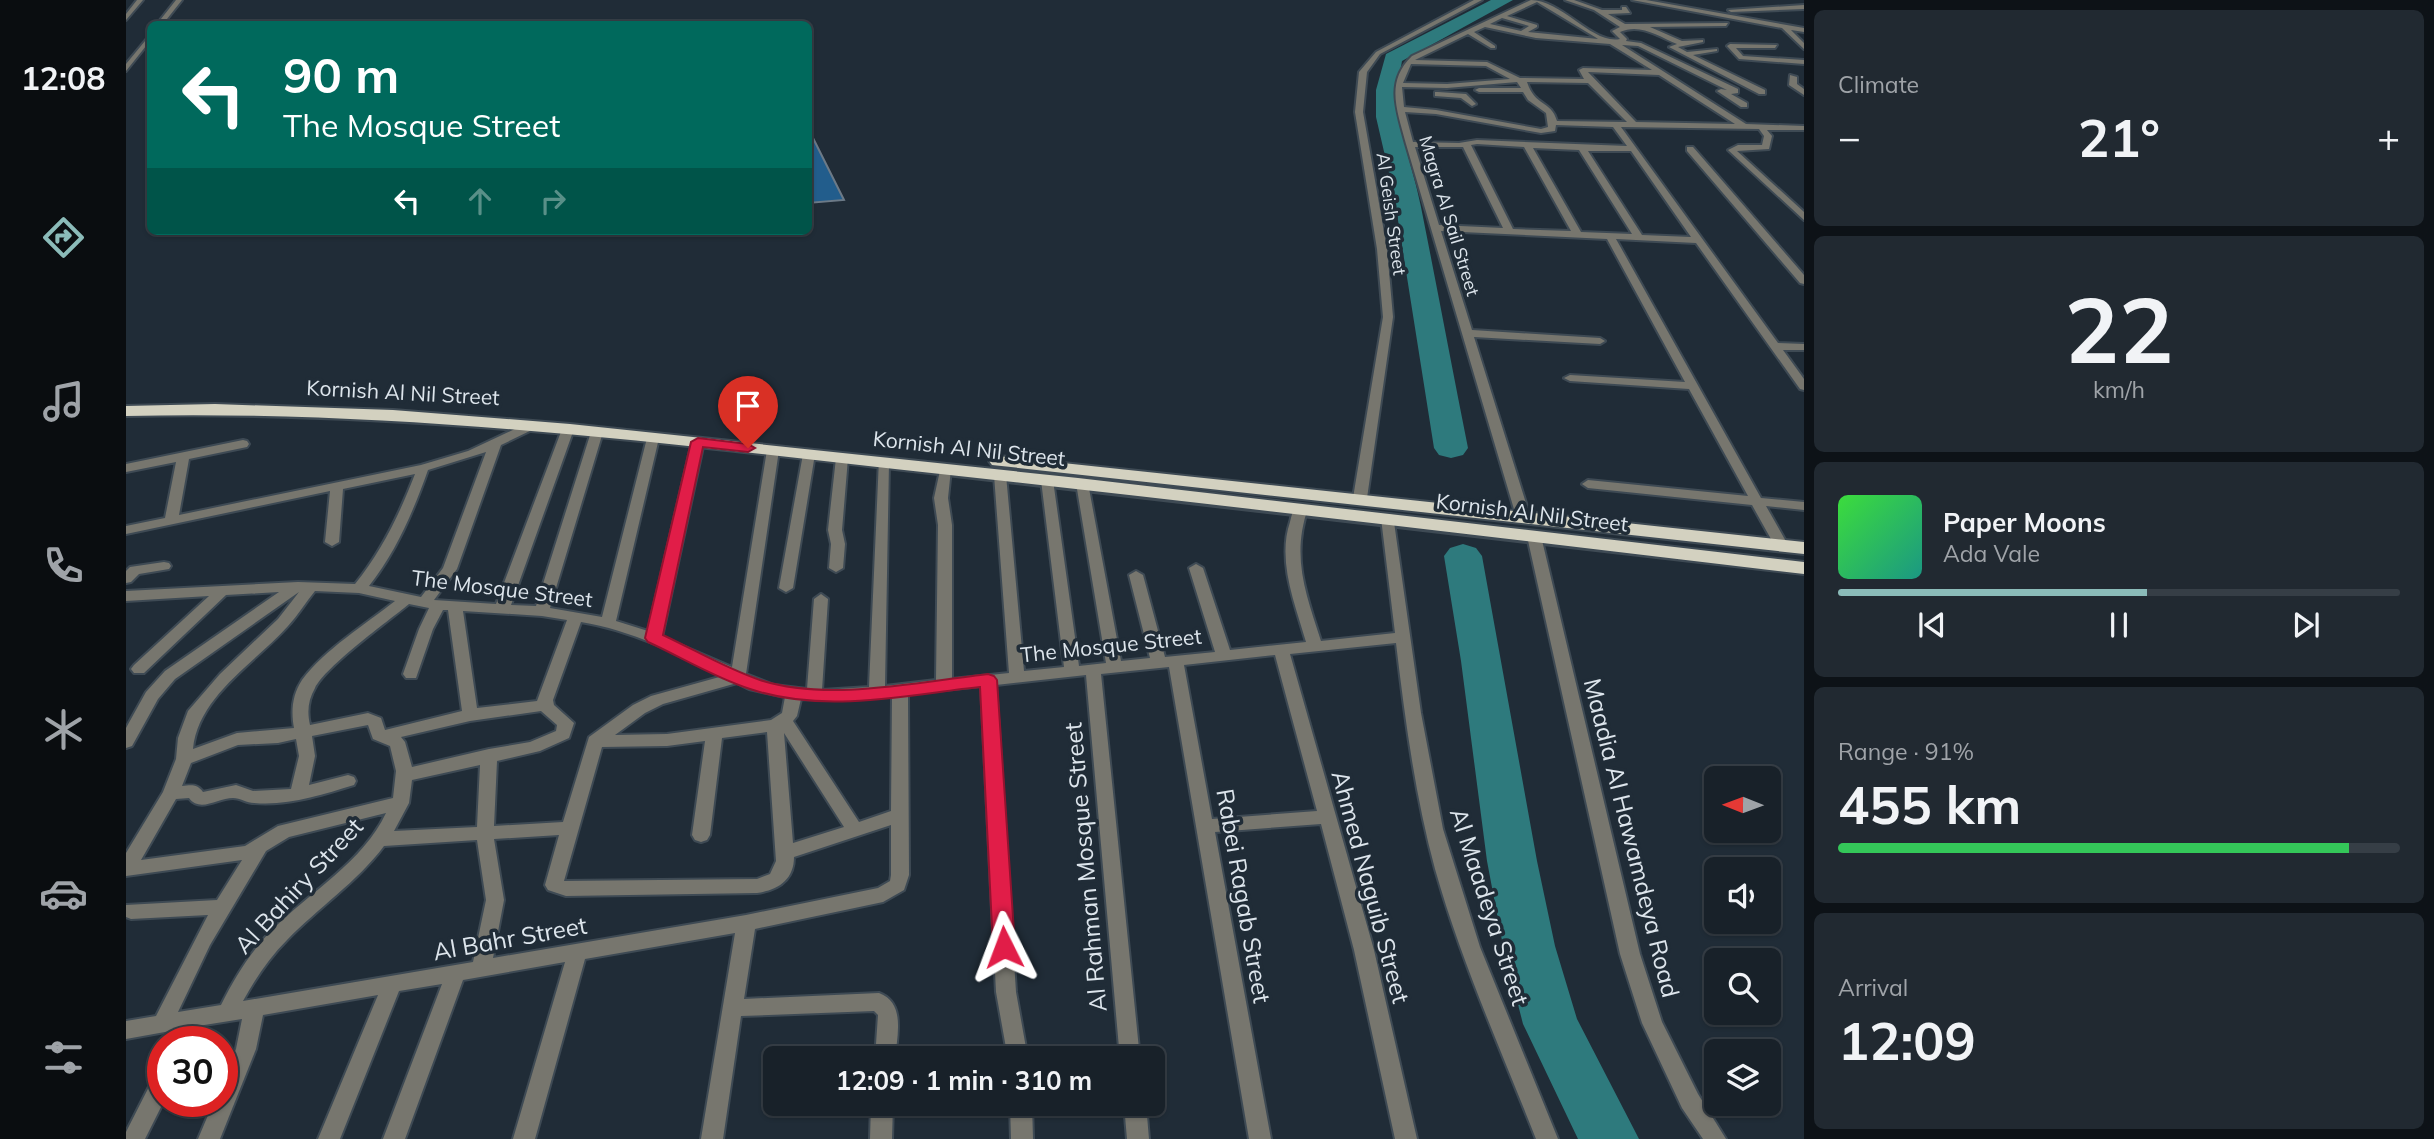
<!DOCTYPE html>
<meta charset="utf-8">
<style>
:root{--surface:#182129;--page:#212931;--text:#f1f3f6;--muted:#9fa3a8;--line:#363e46;--accent:#8bbbb9}
body{margin:0;font-family:Mulish,sans-serif;background:var(--page);color:var(--text);height:100vh;display:flex;flex-direction:column;font-size:26px;white-space:nowrap}
*{box-sizing:border-box;margin:0}
p{font-size:23px;color:var(--muted)}
.icon{flex:none;width:38px;height:38px;fill:none;stroke:currentColor;stroke-width:2;stroke-linecap:round;stroke-linejoin:round}
.map{position:relative;flex:1;overflow:hidden}
.drawer{display:flex;flex-direction:column;gap:10px;padding:10px;background:#0d1217;width:630px}
.drawer>*{flex:none}
.hud{position:absolute;left:21px;top:21px;width:665px;height:214px;border-radius:10px;box-shadow:0 2px 5px #0004,0 0 0 2px var(--line);background:#00695c;color:#fff;overflow:hidden}
.needle{width:46px;rotate:271deg}
.tools{position:absolute;left:1578px;top:766px;display:grid;gap:14px}
.tools a{display:grid;place-items:center;width:77px;height:77px;border-radius:10px;background:var(--surface);box-shadow:0 2px 5px #0004,0 0 0 2px var(--line);font-size:35px}
.speed{position:absolute;left:21px;top:1026px;display:flex;gap:14px;font-size:35px;font-weight:700;text-align:center}
.speed>*{display:grid;place-content:center;width:91px;height:91px;border-radius:50%;background:var(--surface);box-shadow:0 2px 5px #0004,0 0 0 2px var(--line);line-height:1}
.speed .limit{border:10px solid #d22;background:#fff;color:#111}
.pin{position:absolute;display:grid;place-items:center;width:60px;height:60px;color:#fff;margin:-72px -30px;border-radius:50% 50% 50% 0;rotate:-45deg;box-shadow:0 0 7px #0007}
.pin .icon{rotate:45deg}
.me{position:absolute;width:77px;margin:-38px;rotate:357deg;stroke-linejoin:round;filter:drop-shadow(0 0 5px #0008)}
.turn{display:flex;align-items:center;gap:24px;height:147px;padding:0 21px;font-size:32px}
.turn .icon{width:91px;height:91px;stroke-width:2.5}
.turn b{display:block;font-size:49px;line-height:60px}
.lanes{display:flex;align-items:center;height:66px;padding:0 21px;background:#0003;justify-content:center;gap:35px;direction:ltr}
.lanes .off{opacity:.35}
.big{font-size:52px;font-weight:700;line-height:1.1}
.drawer .widget{flex:1;display:flex;flex-direction:column;justify-content:center;gap:10px;min-width:0;padding:0 24px;border-radius:10px;background:var(--page)}
.drawer .dial{align-items:center;gap:0}
.dial b{font-size:91px;line-height:1}
.song{display:flex;align-items:center;gap:21px}
.cover{width:84px;height:84px;border-radius:10px;background:linear-gradient(135deg,hsl(120 70% 55%),hsl(170 70% 35%))}
.played{height:7px;border-radius:4px;background:linear-gradient(90deg,var(--accent) 55%,var(--line) 55%)}
.keys{display:flex;justify-content:space-around;direction:ltr}
.heat{display:flex;justify-content:space-between;align-items:center;font-size:38px;direction:ltr}
.charge{height:10px;border-radius:5px;background:linear-gradient(90deg,#34c759 91%,var(--line) 0)}
.trip{position:absolute;left:637px;top:1046px;width:402px;height:70px;border-radius:10px;background:var(--surface);box-shadow:0 2px 5px #0004,0 0 0 2px var(--line);font-weight:700;line-height:70px;text-align:center}
main{display:flex;flex:1;min-height:0}
.menu{display:flex;flex-direction:column;width:126px;justify-content:space-around;align-items:center;background:#0a0d10;color:var(--muted)}
.menu .icon{width:49px;height:49px}
.menu .on{color:var(--accent)}
.menu b{font-size:32px;color:var(--text)}
.map>svg:first-child{display:block}
</style>
<main>
<nav class="menu">
<b>12:08</b>
<svg class="icon on" aria-label="directions" viewBox="0 0 24 24"><path d="M12 3l9 9-9 9-9-9zM9 14v-3h6M13 9l2 2-2 2"/></svg>
<svg class="icon" aria-label="music" viewBox="0 0 24 24"><path d="M9 18V5l10-2v13"/><circle cx="6" cy="18" r="3"/><circle cx="16" cy="16" r="3"/></svg>
<svg class="icon" aria-label="phone" viewBox="0 0 24 24"><path d="M5 4h4l2 5-3 2q2 4 5 5l2-3 5 2v4C11 20 4 13 5 4z"/></svg>
<svg class="icon" aria-label="climate" viewBox="0 0 24 24"><path d="M12 3v18M4 7l16 10M4 17L20 7"/></svg>
<svg class="icon" aria-label="car" viewBox="0 0 24 24"><path d="M5 17H2v-5l4-1 3-4h7l3 4 3 1v5h-3M9 17h6M6 11h13"/><circle cx="7" cy="17" r="2"/><circle cx="17" cy="17" r="2"/></svg>
<svg class="icon" aria-label="filters" viewBox="0 0 24 24"><path d="M4 7h16M4 17h16"/><circle cx="9" cy="7" r="2"/><circle cx="15" cy="17" r="2"/></svg>
</nav>
<div class="map">
<svg width="1678" height="1139" viewBox="0 0 1678 1139">
<rect width="100%" height="100%" fill="#202c37"/>
<g fill="none" stroke-linecap="round" stroke-linejoin="round">
<!-- river -->
<path fill="#2e7a7d" fill-rule="evenodd" d="M1365,0H1387L1276,61C1264,121 1284,151 1295,207C1311,287 1326,368 1342,448L1337,455L1325,458L1313,455L1308,448L1268,195L1250,117V90L1260,54Z
M1337,544L1350,548L1356,556L1411,861L1429,946L1451,1019L1513,1139H1452L1397,1024L1377,946L1361,861L1335,661L1318,556L1324,548Z"/>
</g>
<!-- building -->
<path fill="#225d8c" stroke="#6c7a87" stroke-width="2" d="M682,128L718,200L682,203Z"/>
<g fill="none" stroke-linecap="round" stroke-linejoin="round">
<!-- minor casing -->
<g stroke="#3e4a54" stroke-width="4">
<path id="minor" d="M11,0H17L0,20V14Z
M1405,0C1436,0 1467,45 1494,39L1486,31L1494,27L1468,10L1439,0H1448L1476,10H1496V7H1500L1504,13L1482,14L1499,24L1602,23L1600,26L1524,27L1556,41L1577,40V42L1552,47L1561,52L1591,49V51L1567,55L1639,90V94H1633L1543,47L1551,44C1532,36 1514,23 1494,32L1501,39L1500,41L1515,43L1612,89V93L1605,94L1621,103V107H1615L1591,91L1595,89L1601,90L1512,46L1496,45L1620,124L1678,126V130H1641L1646,136L1643,149L1611,151L1678,212V220L1602,150L1612,145H1636L1638,136L1633,129L1495,127L1652,343L1678,344V350H1657L1678,379V390L1674,389L1570,243L1490,239L1635,498L1678,502V510L1640,506L1662,545L1660,548H1650L1626,505L1462,488L1456,484L1462,480L1622,496L1563,389L1444,381L1438,378L1444,375L1559,382L1481,239L1315,231L1346,330L1474,338L1479,341L1474,344L1348,337L1404,516L1397,520L1390,516L1280,144C1271,110 1259,82 1286,56ZM1411,2L1469,37L1472,39L1402,32L1411,27V25L1381,16ZM1376,18L1403,26L1395,31L1364,24ZM1359,27L1410,38L1484,44L1526,70L1457,68L1453,70L1458,79L1394,78L1361,62L1289,60L1342,34L1365,48H1369V46L1348,32ZM1285,64L1360,66L1384,79L1321,84L1277,83ZM1462,72L1533,75L1609,124L1510,122ZM1391,82L1395,88H1353L1349,90L1353,92H1397L1402,100L1420,113L1422,127L1415,129L1310,110L1278,107L1276,87L1321,88ZM1401,82L1462,83L1501,122L1431,121C1425,100 1409,107 1401,82ZM1279,112L1310,114L1415,133L1429,131L1430,125L1487,127L1501,146L1351,140L1333,143L1287,142ZM1351,144L1398,147L1445,231L1387,229L1345,145ZM1289,147H1337L1377,228L1313,225ZM1407,148L1453,150L1506,234L1455,232ZM1462,151H1505L1565,237L1516,235Z
M1506,0H1520L1678,28V32L1665,30L1678,43V49L1656,28Z
M1678,5V9L1605,12L1602,10Z
M1604,44L1651,45L1649,48H1610L1617,56L1678,60V64L1613,59L1601,46Z
M1664,75L1671,77V84L1678,89V95L1663,85Z
M1312,92L1340,94L1350,104L1346,106L1335,98L1309,96V92Z
M1561,147H1567L1678,275V284L1674,283L1561,151Z
M406,421L412,425L410,428L375,445L331,569L308,600L370,604L436,429L442,425L448,429L385,605L410,606L465,432L471,428L477,432L424,608L476,617L521,438L527,434L533,438L490,621L522,631L566,442L572,438L578,442L536,637L606,667L641,450L647,446L653,450L620,674L648,685L681,689L688,599L695,594L702,599L696,690L743,687L753,459L757,458L763,462L759,686L810,680L812,525L808,498L815,466L819,465L825,469L822,498L826,525V679L883,673L868,475L870,472L874,471L880,475L898,671L938,667L915,480L916,477H926L927,480L953,666L980,663L950,483L951,480L956,479L962,483L995,661L1024,658L1003,575L1010,571L1017,575L1039,657L1089,652L1063,568L1070,564L1077,568L1104,650L1180,642C1169,604 1151,561 1164,522C1166,514 1167,507 1175,504L1182,508C1165,557 1180,594 1195,641L1269,633L1255,518L1262,514L1267,515L1295,713L1317,829L1354,947L1432,1139H1410C1375,1050 1335,961 1309,869C1289,795 1279,719 1270,643L1164,654L1248,950L1291,1139H1269L1228,950L1195,824L1089,832L1145,1139H1123L1043,667L975,674L1014,1059H994L960,675L870,685L890,992L902,1059H882L870,992L855,686L782,694L783,875L778,890L757,902L629,929L618,999L753,993C780,1003 771,1036 769,1059H749L752,1015L748,1011L615,1016L597,1139H575L609,933L459,959L409,1139H387L439,962L337,980L279,1139H257L316,984L273,991L214,1139H192L252,995L137,1015L130,1049L94,1139H72L88,1101H96V1081L110,1049L116,1019L72,1026L65,1041H45L50,1030L0,1039V1021L30,1016L82,915L5,919L0,917V905L91,900L116,860L0,876V853L37,792L50,759L52,738L62,711L94,674L152,619L173,592L49,679L32,699L6,746L0,748V728L20,692L39,671L153,592L100,595L18,673H8L5,669L8,665L83,596L0,601V591L172,582L229,584C256,551 274,513 289,474L217,489L213,542L206,546L199,542L204,491L0,534V526L39,518L50,462L0,472V464L117,440L121,441L123,444L121,447L63,459L53,515L295,465L342,451ZM360,452L317,568L295,597L243,586C270,552 287,512 302,470ZM189,591L233,593L269,601C240,624 198,650 176,680C166,695 165,712 168,728L111,733L67,749C72,696 129,663 162,626C172,615 180,602 189,591ZM283,604L303,608L293,629L277,674L280,678H290L307,629L317,610H322L336,711L259,730L255,718L242,713L184,725C181,712 182,700 189,688C200,666 261,622 283,604ZM337,611L416,616L441,620L411,701L351,708ZM455,622C505,630 553,654 597,676L525,696L507,705L463,737L437,822L368,826L371,761L414,751L443,738L448,723L428,705L427,700ZM1149,655L1191,811L1086,819L1058,665ZM611,683L623,689L659,697L656,713L645,720L541,734L489,735L519,713L537,704ZM766,696L765,811L733,822L667,721L671,716L675,699L722,700ZM415,711L431,725L430,731L404,742L363,749L286,767L279,742L275,737L344,721ZM242,725L247,739L264,746L270,771L267,798L152,826L119,846L15,860L50,799L63,798C74,813 92,798 107,798C114,798 121,803 128,803C162,806 195,795 228,785L230,781L228,777L222,775L183,785L189,756L186,736ZM641,732L650,861L644,874L631,879L438,881L476,747L541,746L579,741L566,835L569,840L575,842L581,840L584,835L596,738ZM658,733L718,827L667,843ZM170,739L173,756L165,789L127,791L110,785L77,792C71,784 66,785 56,786L65,763L112,745L152,743ZM354,765L351,827L268,831L283,803L286,780ZM260,813C237,862 184,892 147,929C125,951 109,977 95,1005L52,1012L84,945L140,851L163,837ZM765,825V875L764,881L752,888L620,915L367,958L378,900L368,839L433,835L419,885L422,890L440,896L631,893C652,890 668,880 668,857ZM351,840L360,900L347,962L117,1001C129,979 143,958 161,940C192,908 231,882 258,846Z
M683,450L689,454L667,588L660,592L653,588L677,454Z
M716,454L722,458L716,530L719,544L717,568L710,572L703,568L705,544L702,530L710,458Z
M1408,532L1415,536L1514,954L1536,1022L1572,1094L1600,1139H1577L1556,1108L1516,1023L1494,954L1401,536Z
M38,562L43,563L45,566L43,569L13,574L5,582L0,583V571L4,567Z
M37,1070L38,1101L19,1139H0V1132L30,1073Z
M745,1104H767L766,1139H744Z
M884,1104H906L907,1139H885Z
M998,1104H1020L1023,1139H1001Z"/>
</g>
<!-- tertiary casing -->
<g stroke="#3e4a54" stroke-width="4">
<path id="tertiary" d="M50,0H56L37,24H31Z
M1348,0H1356L1254,54L1241,72L1237,112L1261,249L1267,317L1241,498L1234,502L1227,498L1257,317L1251,249L1229,112L1233,72L1250,52Z
M24,35V41L0,71V64Z"/>
</g>
<!-- trunk casing -->
<g stroke="#3e4a54" stroke-width="4">
<path id="trunk" d="M89,404L267,410L444,424L952,478L1678,562V574C1375,538 1072,502 769,469C513,440 258,410 0,416V406Z
M872,456L1678,542V554L866,465L863,461L866,457Z"/>
</g>
<!-- minor -->
<use href="#minor" fill="#77766e" fill-rule="evenodd"/>
<!-- tertiary -->
<use href="#tertiary" fill="#77766e" fill-rule="evenodd"/>
<!-- trunk -->
<use href="#trunk" fill="#d3d1c0" fill-rule="evenodd"/>
</g>
<!-- route -->
<path fill="#e11d48" stroke="#92132f" stroke-width="2" d="M572,438L622,444L629,448L622,452L577,447L537,635C569,650 601,669 634,680C702,702 792,682 862,674L868,676L871,680L889,947L885,953L878,956L870,953L867,947L854,687C779,695 698,714 624,689C589,678 555,657 522,642L519,638L565,442Z"/>
<g text-anchor="middle" stroke-width="7" stroke-linejoin="round" paint-order="stroke">
<!-- far-street labels -->
<g font-size="18" fill="#dde5ec" stroke="#202c37">
<text transform="translate(1265 214) rotate(82)" y="6">Al Geish Street</text>
<text transform="translate(1323 216) rotate(73)" y="6">Magra Al Sail Street</text>
</g>
<!-- street labels -->
<g font-size="21" fill="#dde5ec" stroke="#202c37">
<text transform="translate(277 393) rotate(3)" y="7">Kornish Al Nil Street</text>
<text transform="translate(843 449) rotate(6)" y="7">Kornish Al Nil Street</text>
<text transform="translate(1406 513) rotate(7)" y="7">Kornish Al Nil Street</text>
<text transform="translate(376 589) rotate(7)" y="7">The Mosque Street</text>
<text transform="translate(985 646) rotate(-6)" y="7">The Mosque Street</text>
</g>
<!-- near-street labels -->
<g font-size="24" fill="#dde5ec" stroke="#202c37">
<text transform="translate(1505 838) rotate(76)" y="8">Maadia Al Hawamdeya Road</text>
<text transform="translate(960 867) rotate(-95)" y="8">Al Rahman Mosque Street</text>
<text transform="translate(173 886) rotate(-47)" y="8">Al Bahiry Street</text>
<text transform="translate(1244 887) rotate(75)" y="8">Ahmed Naguib Street</text>
<text transform="translate(1117 896) rotate(80)" y="8">Rabei Ragab Street</text>
<text transform="translate(1363 907) rotate(72)" y="8">Al Maadeya Street</text>
<text transform="translate(384 939) rotate(-10)" y="8">Al Bahr Street</text>
</g>
</g>
</svg>
<div class="tools">
<a><svg class="needle" viewBox="-14 -14 28 28"><path d="M0-13l5 13h-10z" fill="#e53935"/><path d="M0 13l5-13h-10z" fill="#9fa3a8"/></svg></a>
<a><svg class="icon" aria-label="sound" viewBox="0 0 24 24"><path d="M4 9h4l5-4v14l-5-4H4zM17 9q2 3 0 6"/></svg></a>
<a><svg class="icon" aria-label="search" viewBox="0 0 24 24"><circle cx="10" cy="10" r="6"/><path d="M15 15l6 6"/></svg></a>
<a><svg class="icon" aria-label="layers" viewBox="0 0 24 24"><path d="M12 4l9 5-9 5-9-5zM3 14l9 5 9-5"/></svg></a>
</div>
<div class="speed"><div class="limit">30</div></div>
<div class="pin" style="left:622px;top:448px;background:#d93025"><svg class="icon" aria-label="arrive" viewBox="0 0 24 24"><path d="M6 21V4h12l-3 4 3 4H6"/></svg></div>
<svg class="me" style="left:878px;top:947px" viewBox="-20 -20 40 40"><path d="M0-17L14 15 0 8-14 15z" fill="#e11d48" stroke="#fff" stroke-width="4"/></svg>
<div class="trip">12:09 · 1 min · 310 m</div>
<div class="hud">
<div class="turn"><svg class="icon" aria-label="left" viewBox="0 0 24 24"><path d="M17 20v-9H6M10 6l-5 5 5 5"/></svg><div><b>90 m</b>The Mosque Street</div></div>
<div class="lanes"><svg class="icon" aria-label="left" viewBox="0 0 24 24"><path d="M17 20v-9H6M10 6l-5 5 5 5"/></svg><svg class="icon off" aria-label="ahead" viewBox="0 0 24 24"><path d="M12 20V5M6 11l6-6 6 6"/></svg><svg class="icon off" aria-label="right" viewBox="0 0 24 24"><path d="M7 20v-9h11M14 6l5 5-5 5"/></svg></div>
</div>
</div>
<section class="drawer">
<div class="widget"><p>Climate</p>
<div class="heat"><a>−</a><b class="big">21°</b><a>+</a></div>
</div>
<div class="widget dial"><b>22</b><p>km/h</p></div>
<div class="widget">
<div class="song"><i class="cover"></i><div><b>Paper Moons</b><p>Ada Vale</p></div></div>
<div class="played"></div>
<div class="keys"><svg class="icon" aria-label="previous" viewBox="0 0 24 24"><path d="M18 5L8 12l10 7zM5 5v14"/></svg><svg class="icon" aria-label="pause" viewBox="0 0 24 24"><path d="M8 5v14M16 5v14"/></svg><svg class="icon" aria-label="next" viewBox="0 0 24 24"><path d="M6 5l10 7-10 7zM19 5v14"/></svg></div>
</div>
<div class="widget"><p>Range · 91%</p><b class="big">455 km</b><div class="charge"></div></div>
<div class="widget"><p>Arrival</p><b class="big">12:09</b></div>
</section>
</main>
